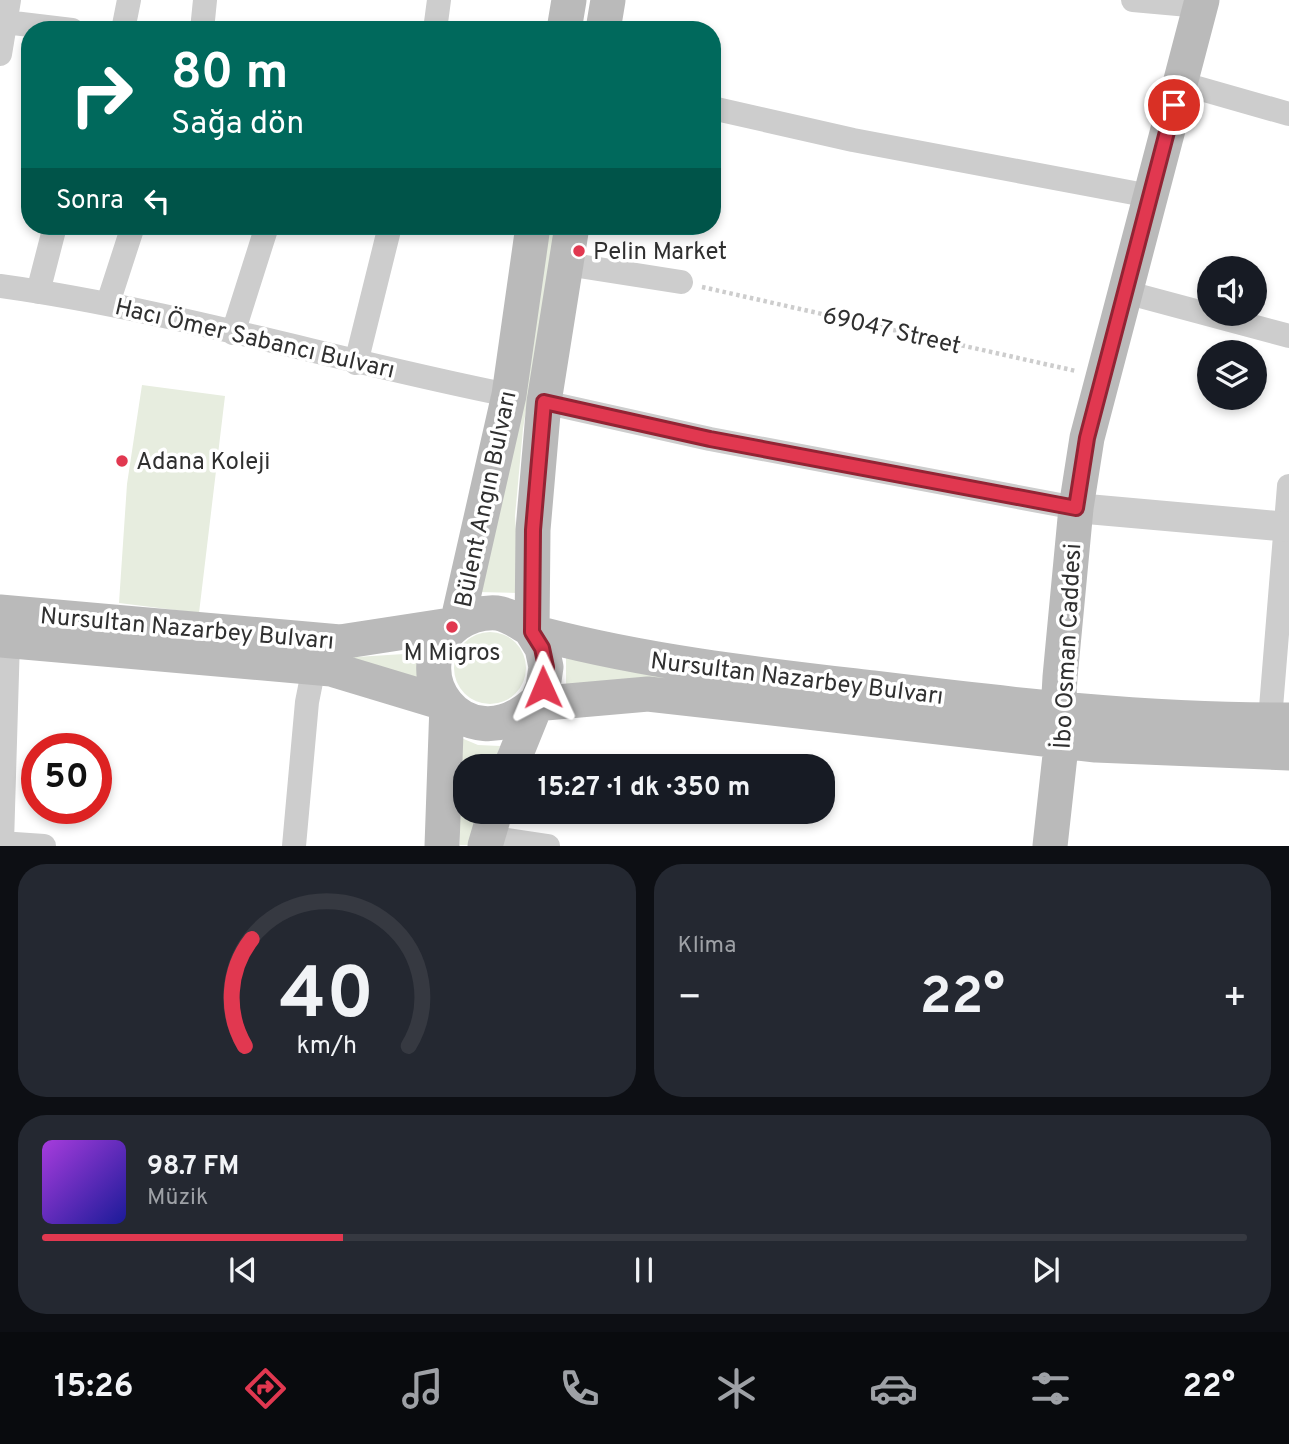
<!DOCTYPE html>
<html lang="tr">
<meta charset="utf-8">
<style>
:root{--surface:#171b24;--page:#242831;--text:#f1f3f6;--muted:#9ea1a6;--line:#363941;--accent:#e13850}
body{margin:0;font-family:Overpass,sans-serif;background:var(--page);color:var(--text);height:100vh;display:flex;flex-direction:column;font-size:26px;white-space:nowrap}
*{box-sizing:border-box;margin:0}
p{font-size:23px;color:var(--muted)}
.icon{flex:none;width:38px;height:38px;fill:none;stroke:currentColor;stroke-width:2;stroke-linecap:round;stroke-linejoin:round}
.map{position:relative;height:846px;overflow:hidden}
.side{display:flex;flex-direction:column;gap:18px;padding:18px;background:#0d0f14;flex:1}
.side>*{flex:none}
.guide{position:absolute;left:21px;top:21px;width:700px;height:214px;border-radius:28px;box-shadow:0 4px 10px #0003;background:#00695c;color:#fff;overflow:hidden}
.fabs{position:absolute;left:1197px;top:256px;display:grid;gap:14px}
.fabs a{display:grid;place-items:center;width:70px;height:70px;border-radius:50%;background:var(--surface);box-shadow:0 4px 10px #0003;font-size:35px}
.speed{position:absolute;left:21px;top:733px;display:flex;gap:14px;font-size:35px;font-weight:700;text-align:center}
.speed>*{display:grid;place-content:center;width:91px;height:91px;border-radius:50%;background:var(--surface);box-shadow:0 4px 10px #0003;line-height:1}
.speed .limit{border:10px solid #d22;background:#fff;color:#111}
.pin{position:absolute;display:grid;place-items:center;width:60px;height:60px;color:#fff;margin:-30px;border:4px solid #fff;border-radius:50%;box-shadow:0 2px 7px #0007}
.me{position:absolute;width:77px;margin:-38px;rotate:359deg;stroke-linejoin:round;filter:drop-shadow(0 0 5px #0008)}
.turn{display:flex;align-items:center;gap:24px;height:147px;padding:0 35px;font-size:32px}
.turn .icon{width:91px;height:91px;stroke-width:2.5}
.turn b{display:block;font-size:49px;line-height:60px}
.then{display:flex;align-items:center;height:66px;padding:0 35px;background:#0003;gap:14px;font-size:26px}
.big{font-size:52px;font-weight:700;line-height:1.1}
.side .widget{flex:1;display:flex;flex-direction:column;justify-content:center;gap:10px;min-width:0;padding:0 24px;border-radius:28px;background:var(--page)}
.side .dial{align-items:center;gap:0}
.dial svg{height:182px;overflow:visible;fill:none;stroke:var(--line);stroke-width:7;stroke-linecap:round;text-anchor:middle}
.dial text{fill:var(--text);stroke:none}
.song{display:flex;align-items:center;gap:21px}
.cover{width:84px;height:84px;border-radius:10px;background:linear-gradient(135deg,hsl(280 70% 55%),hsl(240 70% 35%))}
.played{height:7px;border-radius:4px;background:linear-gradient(90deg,var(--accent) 25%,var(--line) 25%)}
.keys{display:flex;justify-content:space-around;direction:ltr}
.heat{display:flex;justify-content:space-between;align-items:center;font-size:38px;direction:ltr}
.side .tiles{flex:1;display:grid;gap:18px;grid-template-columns:1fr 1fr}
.widget:last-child{grid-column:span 2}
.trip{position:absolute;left:453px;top:754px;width:382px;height:70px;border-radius:28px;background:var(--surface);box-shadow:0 4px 10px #0003;font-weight:700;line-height:70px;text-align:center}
.tabs{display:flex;height:112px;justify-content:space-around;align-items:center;background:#090b0e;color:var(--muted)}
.tabs .icon{width:49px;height:49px}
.tabs .selected{color:var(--accent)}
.tabs b{font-size:32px;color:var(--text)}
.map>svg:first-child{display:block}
</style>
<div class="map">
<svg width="1289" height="846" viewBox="0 0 1289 846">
<rect width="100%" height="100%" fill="#fff"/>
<!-- green -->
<path fill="#e7eddf" d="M549,226H555L523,429L515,516L520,593L478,592Z
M142,385L225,396L199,613L119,603L127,484Z
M454 668a36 36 0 1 1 72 0a36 36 0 1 1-72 0Z
M420,653L423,686L340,658Z
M566,655L1030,719L566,685Z
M459,737L478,745L500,746L494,766H466V812H481L471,845H460Z"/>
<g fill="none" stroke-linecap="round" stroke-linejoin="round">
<!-- path -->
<path stroke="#cdcdcd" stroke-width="4.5" stroke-dasharray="3.5 3.5" stroke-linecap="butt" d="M702,287L1076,371"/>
<!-- minor -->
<path stroke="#cdcdcd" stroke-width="24" d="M1133,0L1200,6
M5,22L72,30
M123,30L129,0
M202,30L205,0
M435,30L439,0
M0,54L9,0
M1180,83L1289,114
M712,108L853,140L1150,196
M566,264L681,282
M0,286C172,310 338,361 509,395
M38,292L55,226
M1125,292L1289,336
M108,303L133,226
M233,333L267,226
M356,363L390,226
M544,402L710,439L1076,508
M1270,720L1289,486
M487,837L548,846
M0,843L44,846
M2,843L8,640
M294,846L307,702L314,667"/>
<!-- tertiary -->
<path stroke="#cdcdcd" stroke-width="30" d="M1076,508L1289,527"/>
<!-- secondary -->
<path stroke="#bababa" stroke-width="35" d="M564,30L569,0
M603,30L608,0
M0,612L340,642L457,624
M457,624L509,395L533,226
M0,640L331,669L447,704
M534,704C464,765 397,669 457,624C469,616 483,612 497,613C516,616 527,631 544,635C652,663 762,675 873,688C1011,705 1149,721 1289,720
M534,704L648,694L1096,745L1289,753
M511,766L543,687L546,667L542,648L532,632L533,530L544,402L572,226
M442,846L447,704
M485,846L495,812
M1050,846L1065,710L1059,695L1060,677L1076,508L1087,438L1202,0"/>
</g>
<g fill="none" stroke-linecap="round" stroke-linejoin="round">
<!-- route casing -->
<g stroke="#922434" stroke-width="18">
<path id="route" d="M543,687L546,667L542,648L532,632L533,530L544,402L710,439L1076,508L1087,438L1174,105"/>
</g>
<!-- route -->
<use href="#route" stroke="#e13850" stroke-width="12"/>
</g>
<!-- markers -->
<g fill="#e13850" stroke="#fff" stroke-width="2.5">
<circle cx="579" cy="251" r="7"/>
<circle cx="122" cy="461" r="7"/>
<circle cx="452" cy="627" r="7"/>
</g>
<g text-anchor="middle" stroke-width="7" stroke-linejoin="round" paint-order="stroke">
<!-- poi labels -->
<g font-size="24" fill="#303030" stroke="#fff" text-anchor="start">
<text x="593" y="259">Pelin Market</text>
<text x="136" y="469">Adana Koleji</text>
<text x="452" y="660" text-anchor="middle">M Migros</text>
</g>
<!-- street labels -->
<g font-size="24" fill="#303030" stroke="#fff">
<text transform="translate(892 330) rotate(13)" y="8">69047 Street</text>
<text transform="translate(255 338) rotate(13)" y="8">Hacı Ömer Sabancı Bulvarı</text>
<text transform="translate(485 499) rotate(-78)" y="8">Bülent Angın Bulvarı</text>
<text transform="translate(187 628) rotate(5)" y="8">Nursultan Nazarbey Bulvarı</text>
<text transform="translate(1067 646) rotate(-87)" y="8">İbo Osman Caddesi</text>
<text transform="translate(797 678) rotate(7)" y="8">Nursultan Nazarbey Bulvarı</text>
</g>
</g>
</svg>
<div class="fabs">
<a><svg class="icon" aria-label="sound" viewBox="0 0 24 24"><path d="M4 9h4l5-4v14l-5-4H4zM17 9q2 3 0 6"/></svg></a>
<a><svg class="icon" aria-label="layers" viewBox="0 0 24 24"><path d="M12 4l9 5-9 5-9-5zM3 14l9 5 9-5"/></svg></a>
</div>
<div class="speed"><div class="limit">50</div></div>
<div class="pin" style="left:1174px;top:105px;background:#d93025"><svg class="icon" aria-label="arrive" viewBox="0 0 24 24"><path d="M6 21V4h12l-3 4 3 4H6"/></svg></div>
<svg class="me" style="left:543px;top:687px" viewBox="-20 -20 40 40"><path d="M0-17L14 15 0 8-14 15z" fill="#e13850" stroke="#fff" stroke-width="4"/></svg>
<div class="trip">15:27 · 1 dk · 350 m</div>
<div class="guide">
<div class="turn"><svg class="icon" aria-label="right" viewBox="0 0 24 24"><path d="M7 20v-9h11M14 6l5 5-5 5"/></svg><div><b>80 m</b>Sağa dön</div></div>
<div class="then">Sonra<svg class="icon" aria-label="left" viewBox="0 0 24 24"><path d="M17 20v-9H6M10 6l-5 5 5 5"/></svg></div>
</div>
</div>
<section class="side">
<div class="tiles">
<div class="widget dial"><svg viewBox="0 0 100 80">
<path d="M14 69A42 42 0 1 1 86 69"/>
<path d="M14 69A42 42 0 0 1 17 22" stroke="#e13850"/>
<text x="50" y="56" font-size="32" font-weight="700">40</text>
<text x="50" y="72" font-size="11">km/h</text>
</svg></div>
<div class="widget"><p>Klima</p>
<div class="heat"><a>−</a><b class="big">22°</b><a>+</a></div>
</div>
<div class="widget">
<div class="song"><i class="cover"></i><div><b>98.7 FM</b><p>Müzik</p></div></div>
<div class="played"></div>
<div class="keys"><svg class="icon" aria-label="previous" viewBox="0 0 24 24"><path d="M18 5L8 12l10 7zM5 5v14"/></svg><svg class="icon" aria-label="pause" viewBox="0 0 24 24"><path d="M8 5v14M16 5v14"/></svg><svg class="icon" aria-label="next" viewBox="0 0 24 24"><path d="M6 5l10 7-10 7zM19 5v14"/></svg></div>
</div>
</div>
</section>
<nav class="tabs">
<b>15:26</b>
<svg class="icon selected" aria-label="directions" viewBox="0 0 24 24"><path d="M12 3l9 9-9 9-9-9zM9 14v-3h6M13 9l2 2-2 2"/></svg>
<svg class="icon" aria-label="music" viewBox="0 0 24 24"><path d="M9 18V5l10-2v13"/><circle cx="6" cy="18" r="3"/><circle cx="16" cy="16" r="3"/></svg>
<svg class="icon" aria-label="phone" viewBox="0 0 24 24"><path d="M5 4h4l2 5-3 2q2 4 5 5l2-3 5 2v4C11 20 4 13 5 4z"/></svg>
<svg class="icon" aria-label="climate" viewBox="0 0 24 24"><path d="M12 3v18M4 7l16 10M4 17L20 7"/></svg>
<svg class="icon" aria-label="car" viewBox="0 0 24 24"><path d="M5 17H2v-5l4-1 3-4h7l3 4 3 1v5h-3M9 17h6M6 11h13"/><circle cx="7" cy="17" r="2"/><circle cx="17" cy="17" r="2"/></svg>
<svg class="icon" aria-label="filters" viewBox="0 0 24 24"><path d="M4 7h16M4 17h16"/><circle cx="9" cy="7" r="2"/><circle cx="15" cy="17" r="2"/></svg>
<b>22°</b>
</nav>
